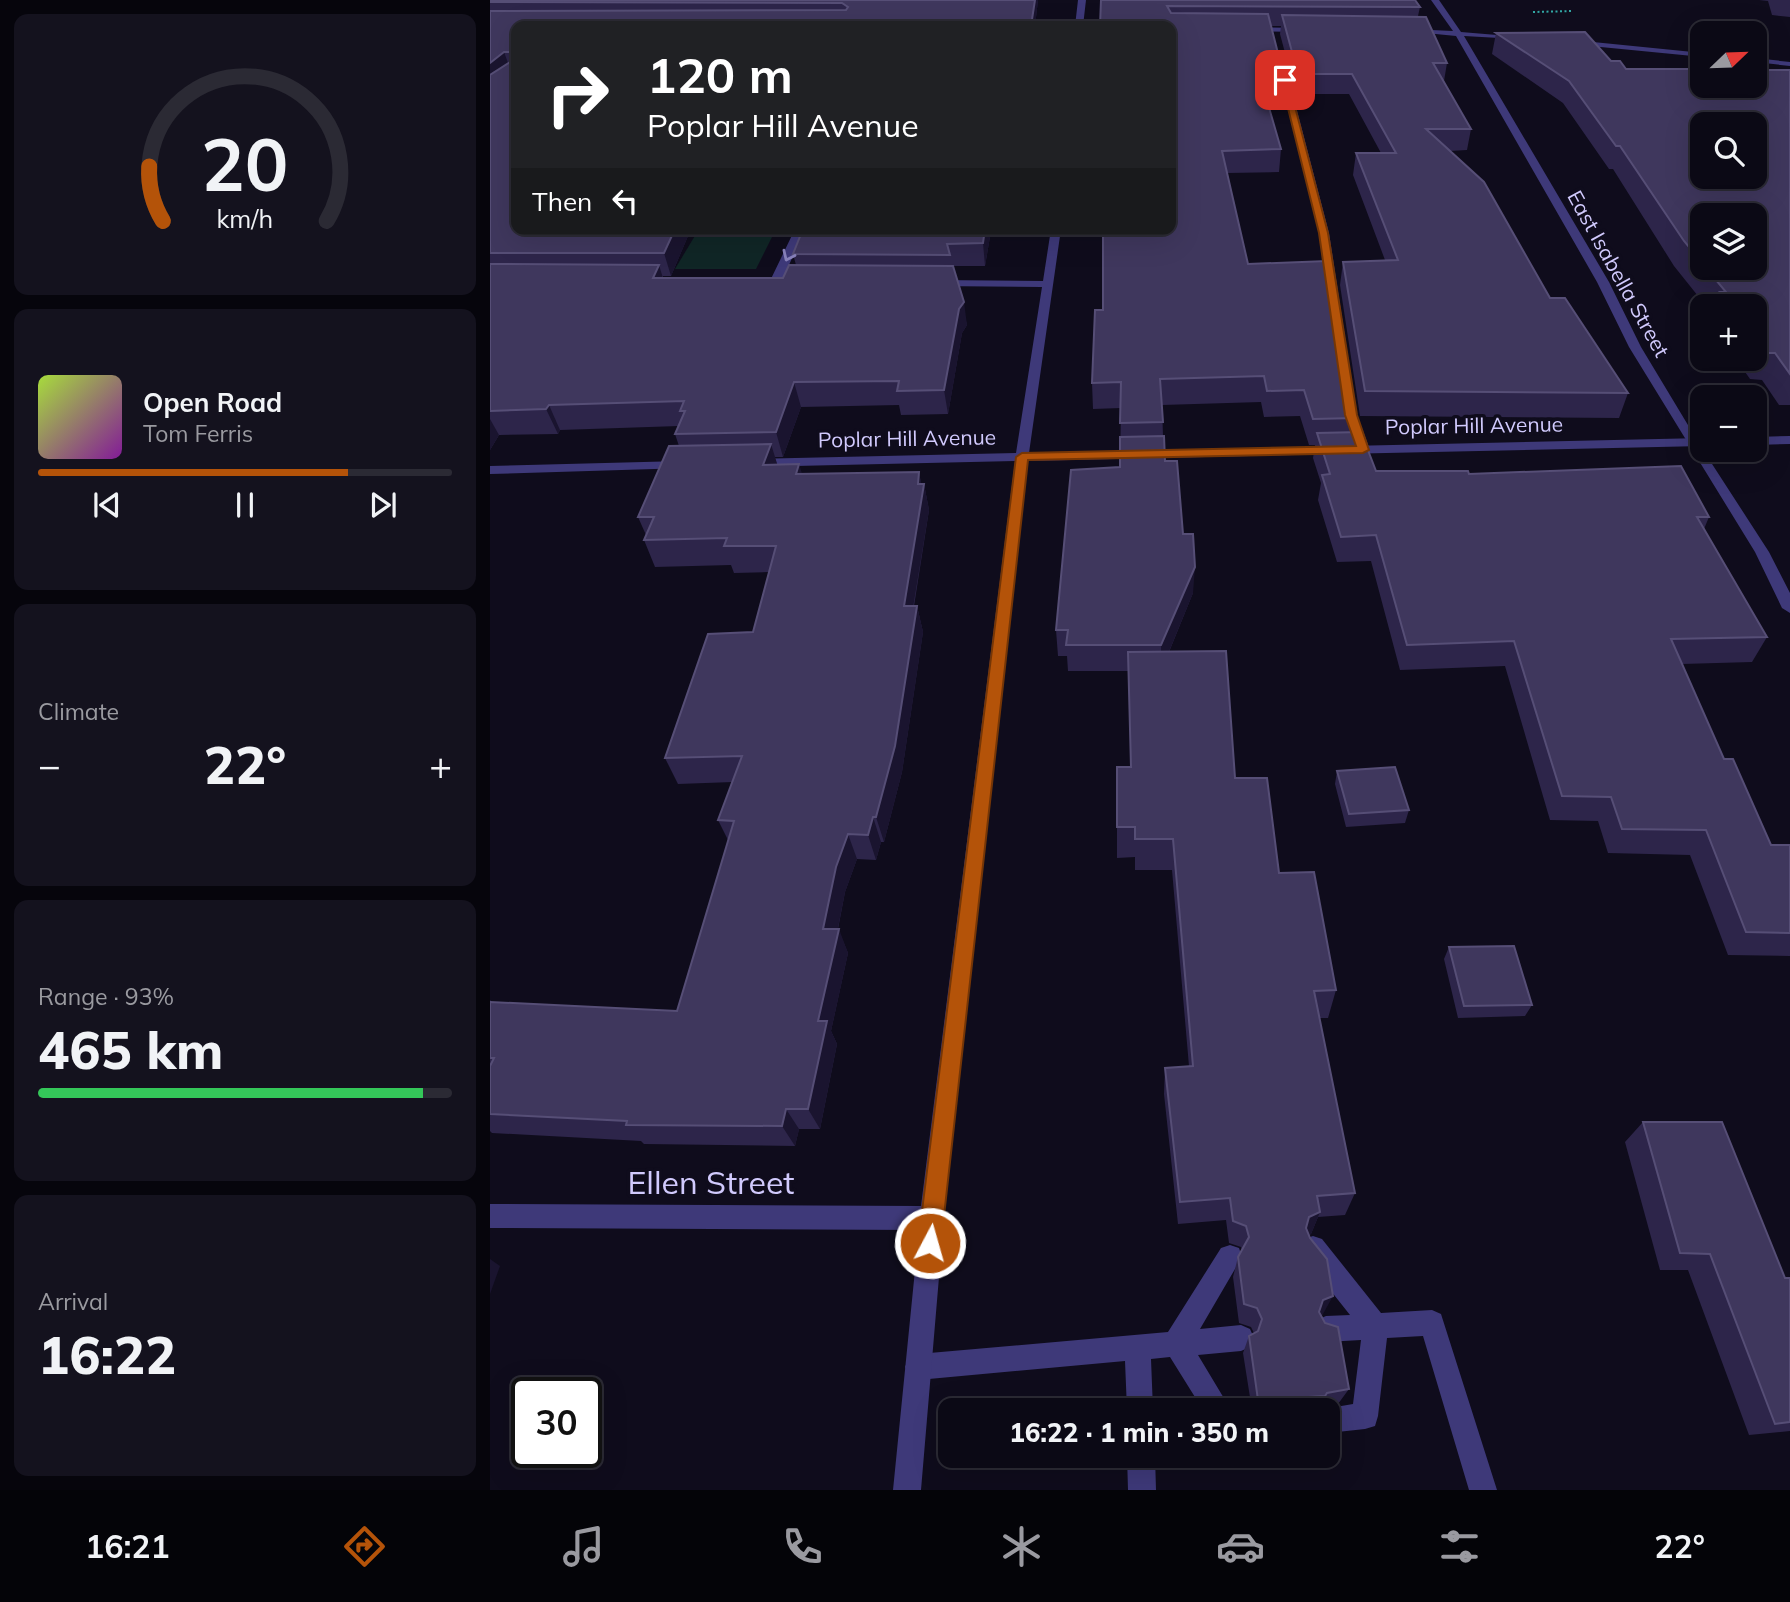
<!DOCTYPE html>
<meta charset="utf-8">
<style>
:root{--surface:#0b0915;--page:#14121e;--text:#f1f3f6;--muted:#9a9aa0;--line:#2b2a34;--accent:#b45309}
body{margin:0;font-family:Mulish,sans-serif;background:var(--page);color:var(--text);height:100vh;display:flex;flex-direction:column;font-size:26px;white-space:nowrap}
*{box-sizing:border-box;margin:0}
p{font-size:23px;color:var(--muted)}
.icon{flex:none;width:38px;height:38px;fill:none;stroke:currentColor;stroke-width:2;stroke-linecap:round;stroke-linejoin:round}
.map{position:relative;flex:1;overflow:hidden}
.drawer{display:flex;flex-direction:column;gap:14px;padding:14px;background:#06050c;width:490px}
.drawer>*{flex:none}
.hud{position:absolute;left:21px;top:21px;width:665px;height:214px;border-radius:14px;box-shadow:0 7px 28px #0002,0 0 0 2px var(--line);background:#202124;color:#fff;overflow:hidden}
.needle{width:46px;rotate:67deg}
.fabs{position:absolute;left:1200px;top:21px;display:grid;gap:14px}
.fabs a{display:grid;place-items:center;width:77px;height:77px;border-radius:14px;background:var(--surface);box-shadow:0 7px 28px #0002,0 0 0 2px var(--line);font-size:35px}
.speed{position:absolute;left:21px;top:1377px;display:flex;gap:14px;font-size:35px;font-weight:700;text-align:center}
.speed>*{display:grid;place-content:center;width:91px;height:91px;border-radius:50%;background:var(--surface);box-shadow:0 7px 28px #0002,0 0 0 2px var(--line);line-height:1}
.speed .limit{border:4px solid #111;border-radius:10px;background:#fff;color:#111}
.pin{position:absolute;display:grid;place-items:center;width:60px;height:60px;color:#fff;margin:-30px;border-radius:14px;box-shadow:0 4px 10px #0006}
.me{position:absolute;width:77px;margin:-38px;rotate:6deg;stroke-linejoin:round;filter:drop-shadow(0 0 5px #0008)}
.turn{display:flex;align-items:center;gap:24px;height:147px;padding:0 21px;font-size:32px}
.turn .icon{width:91px;height:91px;stroke-width:2.5}
.turn b{display:block;font-size:49px;line-height:60px}
.then{display:flex;align-items:center;height:66px;padding:0 21px;background:#0003;gap:14px;font-size:26px}
.big{font-size:52px;font-weight:800;line-height:1.1}
.drawer .widget{flex:1;display:flex;flex-direction:column;justify-content:center;gap:10px;min-width:0;padding:0 24px;border-radius:14px;background:var(--page)}
.drawer .dial{align-items:center;gap:0}
.dial svg{height:182px;overflow:visible;fill:none;stroke:var(--line);stroke-width:7;stroke-linecap:round;text-anchor:middle}
.dial text{fill:var(--text);stroke:none}
.song{display:flex;align-items:center;gap:21px}
.cover{width:84px;height:84px;border-radius:10px;background:linear-gradient(135deg,hsl(80 70% 55%),hsl(290 70% 35%))}
.played{height:7px;border-radius:4px;background:linear-gradient(90deg,var(--accent) 75%,var(--line) 75%)}
.keys{display:flex;justify-content:space-around;direction:ltr}
.heat{display:flex;justify-content:space-between;align-items:center;font-size:38px;direction:ltr}
.charge{height:10px;border-radius:5px;background:linear-gradient(90deg,#34c759 93%,var(--line) 0)}
.trip{position:absolute;left:448px;top:1398px;width:402px;height:70px;border-radius:14px;background:var(--surface);box-shadow:0 7px 28px #0002,0 0 0 2px var(--line);font-weight:800;line-height:70px;text-align:center}
.dock{display:flex;height:112px;justify-content:space-around;align-items:center;background:#040408;color:var(--muted)}
.dock .icon{width:49px;height:49px}
.dock .current{color:var(--accent)}
.dock b{font-size:32px;color:var(--text)}
main{display:flex;flex:1;min-height:0}
.map>svg:first-child{display:block}
</style>
<main>
<section class="drawer">
<div class="widget dial"><svg viewBox="0 0 100 80">
<path d="M14 69A42 42 0 1 1 86 69"/>
<path d="M14 69A42 42 0 0 1 8 45" stroke="#b45309"/>
<text x="50" y="56" font-size="32" font-weight="700">20</text>
<text x="50" y="72" font-size="11">km/h</text>
</svg></div>
<div class="widget">
<div class="song"><i class="cover"></i><div><b>Open Road</b><p>Tom Ferris</p></div></div>
<div class="played"></div>
<div class="keys"><svg class="icon" aria-label="previous" viewBox="0 0 24 24"><path d="M18 5L8 12l10 7zM5 5v14"/></svg><svg class="icon" aria-label="pause" viewBox="0 0 24 24"><path d="M8 5v14M16 5v14"/></svg><svg class="icon" aria-label="next" viewBox="0 0 24 24"><path d="M6 5l10 7-10 7zM19 5v14"/></svg></div>
</div>
<div class="widget"><p>Climate</p>
<div class="heat"><a>−</a><b class="big">22°</b><a>+</a></div>
</div>
<div class="widget"><p>Range · 93%</p><b class="big">465 km</b><div class="charge"></div></div>
<div class="widget"><p>Arrival</p><b class="big">16:22</b></div>
</section>
<div class="map">
<svg width="1300" height="1490" viewBox="0 0 1300 1490">
<rect width="100%" height="100%" fill="#0f0c1c"/>
<!-- green -->
<path fill="#102626" d="M209,229H286L266,269H185Z"/>
<g fill="none" stroke-linecap="round" stroke-linejoin="round">
<!-- path -->
<path stroke="#32a8a5" stroke-width="2" stroke-dasharray="2 2.5" stroke-linecap="butt" d="M1043,12L1083,11
M1217,23L1271,28"/>
<!-- service -->
<path fill="#3e3979" fill-rule="evenodd" d="M788,51L792,53L839,233L867,415L880,450L873,454L866,450L855,415L829,233L784,53Z
M823,1236L832,1239L891,1313L942,1310L951,1314L1007,1490H979L933,1336L897,1338L888,1416L885,1426L875,1429L838,1433V1410H828L863,1404L871,1340L836,1342L827,1338L823,1329L827,1320L836,1316L860,1315L814,1257L811,1248L814,1239Z
M740,1245L749,1248L752,1257L710,1329L751,1325L760,1329L764,1338L760,1347L751,1351L708,1355L741,1410H713L680,1357L661,1359L663,1410H637L635,1361L428,1380L419,1376L415,1367L419,1358L428,1354L678,1332L731,1248Z
M637,1456H665L666,1490H638Z"/>
<!-- minor -->
<path fill="#3e3979" fill-rule="evenodd" d="M588,0H596L593,26H585Z
M305,229H315L291,283L281,285L279,283Z
M561,229H571L539,453L1213,438V446L538,461L454,1218L431,1490H403L429,1230L0,1228V1204L431,1206L525,461L262,467L255,463L262,459L526,453L552,287L444,286L438,283L444,280L553,281Z
M1300,436V444L1265,445V437Z
M192,461L197,462V468L0,474V466Z"/>
<!-- tertiary -->
<path fill="#3e3979" fill-rule="evenodd" d="M941,0H949L971,32L1031,37L1027,39L974,36L1119,282L1151,347L1213,450L1279,552L1300,593V613L1292,608L1265,552L1139,347L1107,282L966,36L915,31L919,29L963,31Z
M758,27L814,28L818,30L814,32L755,31Z
M1083,40L1213,53V57L1080,44Z
M1265,58L1300,62V66L1265,62Z"/>
</g>
<!-- wall -->
<path fill="#2d254a" fill-rule="evenodd" d="M0,0H548L545,26H26V229H201L181,276H173V278H293L306,265L303,254L313,229H512V231H501L495,266H463L477,325L472,333L458,414L411,415L409,405L311,407L293,457H285L287,465L312,474L429,472L431,484H434L439,510L424,606H427L433,632L412,772L394,842H391L386,860L367,859L355,892L348,929L358,953L341,1031L347,1044L330,1129H309L305,1146L154,1144L151,1141L2,1133L0,1131V1000L2,1002L187,1011L238,840L228,820L243,782L188,784L175,758L263,632L279,572L244,573L241,565L165,567L154,540L156,535L148,517L189,446L185,434L189,426L70,430L68,434L9,435L0,450Z
M611,0L930,7L928,16L957,63L954,81L981,129L977,150L960,151L1060,298L1138,393L1129,418L870,416L850,285L853,262L895,260L863,175L866,153H891L859,94H806L790,34L791,26H781L793,73L792,94H775L791,149L789,172L737,173L758,264L856,391L866,418L863,432L886,471L979,474L1219,517L1214,529L1277,637L1262,662L1192,664L1234,759L1281,845H1300V956L1238,955L1200,855L1118,853L1108,821L1060,820L1015,666L910,670L881,561L847,562L828,500L831,483L823,458L825,445H819L810,416L774,417L771,402L672,405L673,436L675,461L693,534L703,593L679,652L745,778L789,873L846,990L838,1018H829L865,1193L855,1215L828,1217L821,1234L819,1235L833,1314L831,1315L859,1389L848,1404L828,1407L826,1410H762L753,1353L759,1336L764,1333L761,1327L749,1323L743,1277L748,1257L752,1250L751,1247L739,1243L736,1220L688,1224L674,1094L675,1068L699,1066L682,870H645V857L627,858V827L641,767L638,671H578L577,656H568L566,630L630,467L631,408L603,409L602,383L613,310V245L611,229H681Z
M1269,0H1300V17L1282,15L1278,1Z
M1006,33L1121,61L1136,69L1300,70V405H1289L1272,380L1260,379L1246,359H1265V306H1216L1184,266L1123,169H1119L1073,103L1002,54ZM1213,215L1265,268H1213Z
M847,771L919,810L915,823L856,827L845,784Z
M959,947L1042,1005L1035,1016L968,1018L954,959Z
M1153,1122L1295,1278H1300V1431L1259,1435L1198,1270H1170L1135,1142Z"/>
<!-- shaded-wall -->
<path fill="#1a142f" d="M545,0H548L545,26H541Z
M14,52L21,71L0,89V63Z
M185,229H201L181,276L174,253Z
M495,229H501V231L495,266L493,243Z
M169,265L176,288L163,278Z
M474,302L477,325L472,333L458,414L454,390L469,309Z
M304,382L311,407L293,457L286,432Z
M59,405L70,430L68,434L56,409Z
M0,419L9,435L0,450Z
M281,444L289,470L273,465Z
M309,464L317,490L306,474Z
M429,472L433,492L434,484L439,510L419,632L414,606Z
M705,567L703,593L671,671V645Z
M427,606L433,632L412,772L394,842L386,817Z
M383,817L391,842L386,860L378,835Z
M358,834L367,859L355,892L343,953L333,929L346,867Z
M349,929L358,953L341,1031L347,1044L330,1129L318,1109L328,1021Z
M296,1109L309,1129L305,1146L292,1126Z
M830,1212L821,1234L812,1238L819,1217Z
M0,1259L10,1266L0,1294Z
M843,1296L833,1314L825,1319L833,1300Z"/>
<!-- building -->
<path fill="#3f375d" stroke="#564e76" stroke-width="2" fill-rule="evenodd" d="M0,0H545L541,26H26V229H185L174,253H0V75L20,62L21,52H14L0,63V11L356,10L358,7L352,3L0,2Z
M611,0H925L930,7L677,6L681,13L778,14L793,73H769L791,149L732,151L758,264L837,261L856,391L866,418L823,419L814,390L777,391L774,376L670,379L673,422L630,423L631,382L602,383L605,310H613V229H681V26H610Z
M792,15L936,17L957,63H943L981,129H936L994,182L1060,298H1075L1138,393L875,391L853,262L908,260L866,153H906L862,74H808Z
M1095,32L1121,61H1130L1136,69H1213V86H1265V70H1300V374L1285,353H1273L1265,342V306H1240L1230,292H1236L1216,268H1265V215H1213V264L1194,241L1130,146H1126L1079,81L1006,33ZM1213,124H1265V177H1213Z
M313,229H495L493,243L457,244L460,255L303,254Z
M0,264L169,265L163,278H293L299,265L463,266L474,302L469,309L454,390L407,391L409,381L304,382L286,432L185,434L195,411H190L194,401L59,405L56,409L0,411Z
M871,432L886,471H978L979,474L1191,466L1219,517H1207L1277,637L1181,639L1234,759H1243L1281,845H1300V933L1256,932L1216,830L1132,829L1121,797L1072,796L1024,641L917,645L886,535L851,537L832,475L840,474L827,433Z
M674,436L675,461H687L693,534H703L705,567L671,645H576L578,630H566L581,470L630,467V437Z
M281,444L273,465L309,464L306,474L429,472L428,484H434L414,606H427L405,746L386,817H383L378,835L358,834L346,867L333,929H349L328,1021H337L318,1109H296L292,1126L136,1125L137,1121L0,1114V1066L4,1058H0V1002L187,1011L244,821L228,820L252,756L175,758L218,634L263,632L286,546H234L237,538L154,540L164,517H148L179,446Z
M736,651L745,778H777L789,873L824,872L846,990L824,991L865,1193L827,1196L830,1212L819,1217L816,1228L820,1238L837,1259L843,1296L833,1300L829,1312L835,1323L848,1327L859,1389L837,1393L835,1396L768,1400L759,1336L768,1331L772,1319L767,1308L754,1304L748,1257L759,1237L756,1226L743,1221L740,1198L690,1202L675,1068L703,1066L683,839H645V827H627V767H641L638,652Z
M905,767L919,810L859,814L847,771Z
M1024,946L1042,1005L974,1006L959,947Z
M1153,1122H1232L1295,1278H1300V1422L1285,1424L1220,1254L1190,1253Z"/>
<!-- one-way arrows -->
<defs><path id="oneway-chevron" d="M-2-3.5L2.5 0L-2 3.5" fill="none" stroke-width="1.6" stroke-linecap="round" stroke-linejoin="round" transform="scale(1.75)"/></defs>
<use stroke="#8882bb" href="#oneway-chevron" transform="translate(298 256) rotate(115)"/>
<!-- route -->
<path fill="#b45309" stroke="#753606" stroke-width="2" d="M795,78L798,80L838,233L867,415L879,450L873,453L538,460L451,1243L447,1251L440,1254L432,1251L428,1243L526,457L532,453L866,446L855,415L829,233L791,80Z"/>
<g text-anchor="middle" stroke-width="7" stroke-linejoin="round" paint-order="stroke">
<!-- far-street labels -->
<g font-size="21" fill="#d1cafd" stroke="#0f0c1c">
<text transform="translate(1128 274) rotate(61)" y="7">East Isabella Street</text>
<text transform="translate(984 426) rotate(-1)" y="7">Poplar Hill Avenue</text>
<text transform="translate(417 439) rotate(-1)" y="7">Poplar Hill Avenue</text>
</g>
<!-- near-street labels -->
<g font-size="32" fill="#d1cafd" stroke="#0f0c1c">
<text x="221" y="1194">Ellen Street</text>
</g>
</g>
</svg>
<div class="fabs">
<a><svg class="needle" viewBox="-14 -14 28 28"><path d="M0-13l5 13h-10z" fill="#e53935"/><path d="M0 13l5-13h-10z" fill="#9a9aa0"/></svg></a>
<a><svg class="icon" aria-label="search" viewBox="0 0 24 24"><circle cx="10" cy="10" r="6"/><path d="M15 15l6 6"/></svg></a>
<a><svg class="icon" aria-label="layers" viewBox="0 0 24 24"><path d="M12 4l9 5-9 5-9-5zM3 14l9 5 9-5"/></svg></a>
<a>+</a>
<a>−</a>
</div>
<div class="speed"><div class="limit">30</div></div>
<div class="pin" style="left:795px;top:80px;background:#d93025"><svg class="icon" aria-label="arrive" viewBox="0 0 24 24"><path d="M6 21V4h12l-3 4 3 4H6"/></svg></div>
<svg class="me" style="left:440px;top:1243px" viewBox="-20 -20 40 40"><circle r="17" fill="#b45309" stroke="#fff" stroke-width="3"/><path d="M0-11L8 9 0 5-8 9z" fill="#fff"/></svg>
<div class="trip">16:22 · 1 min · 350 m</div>
<div class="hud">
<div class="turn"><svg class="icon" aria-label="right" viewBox="0 0 24 24"><path d="M7 20v-9h11M14 6l5 5-5 5"/></svg><div><b>120 m</b>Poplar Hill Avenue</div></div>
<div class="then">Then<svg class="icon" aria-label="left" viewBox="0 0 24 24"><path d="M17 20v-9H6M10 6l-5 5 5 5"/></svg></div>
</div>
</div>
</main>
<nav class="dock">
<b>16:21</b>
<svg class="icon current" aria-label="directions" viewBox="0 0 24 24"><path d="M12 3l9 9-9 9-9-9zM9 14v-3h6M13 9l2 2-2 2"/></svg>
<svg class="icon" aria-label="music" viewBox="0 0 24 24"><path d="M9 18V5l10-2v13"/><circle cx="6" cy="18" r="3"/><circle cx="16" cy="16" r="3"/></svg>
<svg class="icon" aria-label="phone" viewBox="0 0 24 24"><path d="M5 4h4l2 5-3 2q2 4 5 5l2-3 5 2v4C11 20 4 13 5 4z"/></svg>
<svg class="icon" aria-label="climate" viewBox="0 0 24 24"><path d="M12 3v18M4 7l16 10M4 17L20 7"/></svg>
<svg class="icon" aria-label="car" viewBox="0 0 24 24"><path d="M5 17H2v-5l4-1 3-4h7l3 4 3 1v5h-3M9 17h6M6 11h13"/><circle cx="7" cy="17" r="2"/><circle cx="17" cy="17" r="2"/></svg>
<svg class="icon" aria-label="filters" viewBox="0 0 24 24"><path d="M4 7h16M4 17h16"/><circle cx="9" cy="7" r="2"/><circle cx="15" cy="17" r="2"/></svg>
<b>22°</b>
</nav>
